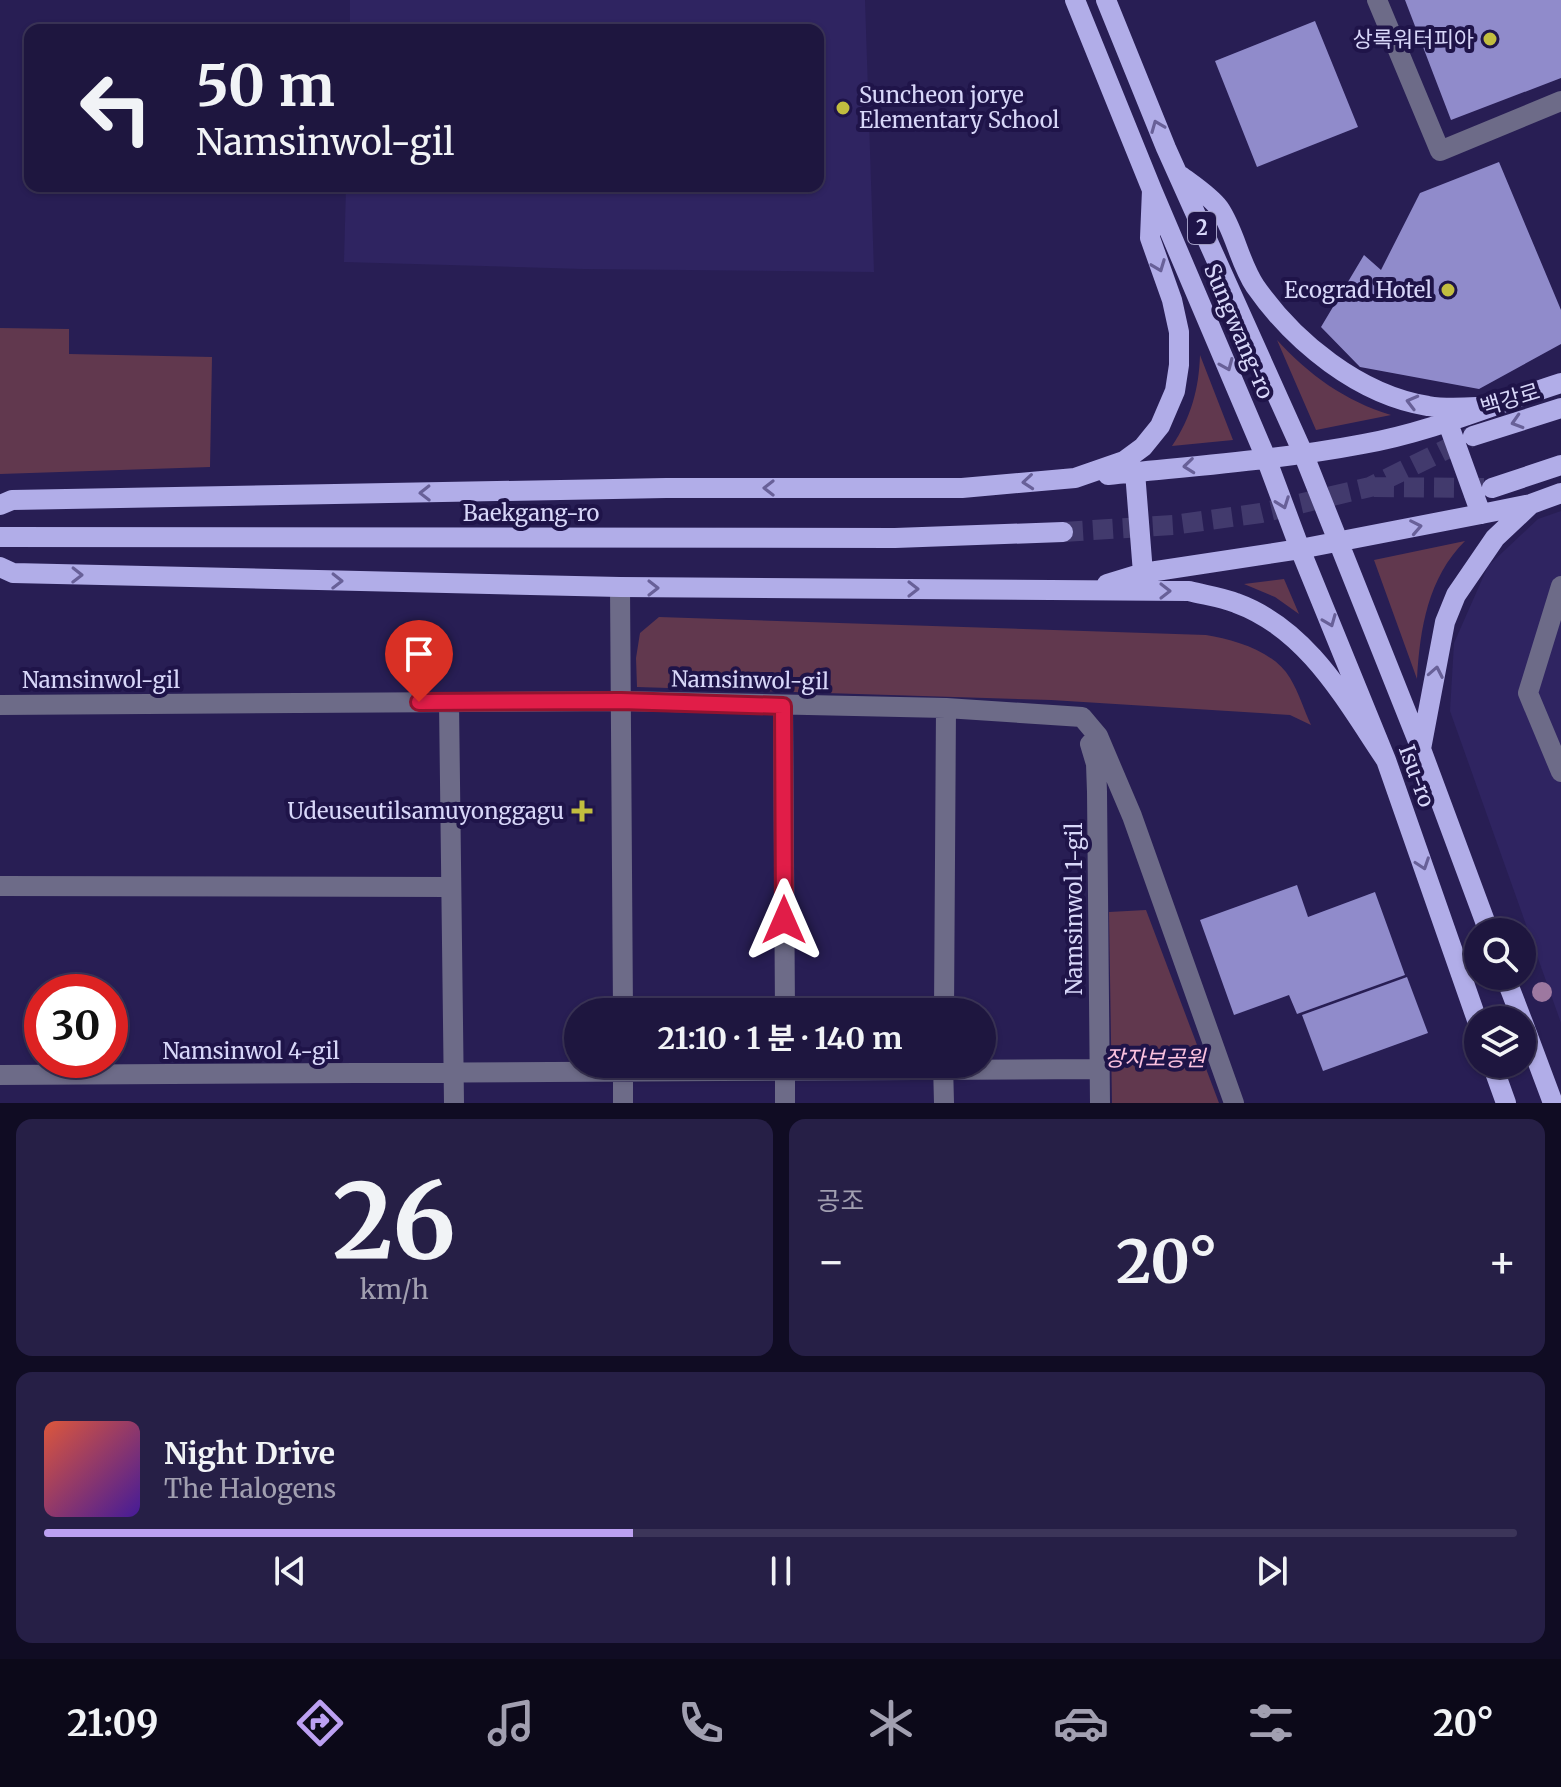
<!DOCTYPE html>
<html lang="ko">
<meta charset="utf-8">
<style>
:root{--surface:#1e163f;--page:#261f46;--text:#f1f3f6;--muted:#a19fb0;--line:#3c3559;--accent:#bca0f2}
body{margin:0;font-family:Merriweather,"Noto Sans KR",serif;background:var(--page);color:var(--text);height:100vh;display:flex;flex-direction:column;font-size:30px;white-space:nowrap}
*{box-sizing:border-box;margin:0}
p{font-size:26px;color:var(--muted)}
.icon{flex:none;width:44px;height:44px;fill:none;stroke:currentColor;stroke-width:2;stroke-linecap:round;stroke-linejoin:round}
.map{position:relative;height:1103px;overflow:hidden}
.details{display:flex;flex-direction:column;gap:16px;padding:16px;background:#100c23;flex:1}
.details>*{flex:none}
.banner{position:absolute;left:24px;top:24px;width:800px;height:168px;border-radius:16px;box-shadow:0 2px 6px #0004,0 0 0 2px var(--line);background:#1e163f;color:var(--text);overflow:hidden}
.controls{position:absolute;left:1464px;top:918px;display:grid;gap:16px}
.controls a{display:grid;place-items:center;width:72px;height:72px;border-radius:50%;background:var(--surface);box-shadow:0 2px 6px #0004,0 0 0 2px var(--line);font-size:40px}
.speed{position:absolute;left:24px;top:974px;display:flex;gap:16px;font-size:40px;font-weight:700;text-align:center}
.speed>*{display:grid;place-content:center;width:104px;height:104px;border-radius:50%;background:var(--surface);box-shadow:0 2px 6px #0004,0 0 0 2px var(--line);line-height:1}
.speed .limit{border:12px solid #d22;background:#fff;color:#111}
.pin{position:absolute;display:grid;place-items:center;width:68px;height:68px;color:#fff;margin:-82px -34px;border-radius:50% 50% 50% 0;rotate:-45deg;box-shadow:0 0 8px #0007}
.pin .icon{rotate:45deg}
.me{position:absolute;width:88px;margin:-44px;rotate:0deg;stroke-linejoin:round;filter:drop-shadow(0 0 6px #0008)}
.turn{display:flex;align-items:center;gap:28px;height:168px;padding:0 40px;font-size:36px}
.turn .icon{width:104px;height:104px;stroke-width:2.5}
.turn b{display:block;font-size:56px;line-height:68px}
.big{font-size:60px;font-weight:700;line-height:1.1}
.details .widget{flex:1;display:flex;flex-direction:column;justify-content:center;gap:12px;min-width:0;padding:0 28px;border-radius:16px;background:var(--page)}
.details .dial{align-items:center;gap:0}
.dial b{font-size:104px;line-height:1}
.song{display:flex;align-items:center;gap:24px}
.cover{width:96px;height:96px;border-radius:12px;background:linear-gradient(135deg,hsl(10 70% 55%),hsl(260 70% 35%))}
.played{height:8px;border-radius:4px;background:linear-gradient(90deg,var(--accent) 40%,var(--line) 40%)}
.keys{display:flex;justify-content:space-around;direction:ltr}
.heat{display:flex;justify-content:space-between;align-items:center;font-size:44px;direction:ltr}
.details .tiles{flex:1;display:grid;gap:16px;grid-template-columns:1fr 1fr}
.widget:last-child{grid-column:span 2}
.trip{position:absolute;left:564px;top:998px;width:432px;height:80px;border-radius:40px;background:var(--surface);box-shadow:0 2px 6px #0004,0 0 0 2px var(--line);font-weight:700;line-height:80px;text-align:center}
.menu{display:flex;height:128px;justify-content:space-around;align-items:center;background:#0c0919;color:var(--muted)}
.menu .icon{width:56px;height:56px}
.menu .selected{color:var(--accent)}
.menu b{font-size:36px;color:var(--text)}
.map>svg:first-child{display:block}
</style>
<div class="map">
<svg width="1561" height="1103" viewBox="0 0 1561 1103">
<rect width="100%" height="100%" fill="#281e54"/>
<!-- built -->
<path fill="#2f2461" d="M350,0H865L874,272L583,269L344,262L346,186H818V30H350Z
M1561,511V1023L1450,711L1454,643L1488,566L1538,519Z"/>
<!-- green -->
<path fill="#61384e" d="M0,328L69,329V354L212,357L210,467L0,474Z
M1277,340C1309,375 1345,401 1391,415L1316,430Z
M1200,355L1233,440L1172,446C1191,418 1199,389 1200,355Z
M1465,541C1428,578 1420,628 1417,679L1374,560Z
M1284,579L1299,614L1275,597L1244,584Z
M659,617L1206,635C1235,640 1274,651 1290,678C1299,693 1304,710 1311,725L1290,715L1051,700L637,687L636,658L640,633Z
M1146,910L1219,1103H1112L1109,912Z"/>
<!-- building -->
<path fill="#908bcb" d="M1405,0H1561V78L1451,120Z
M1315,21L1358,127L1257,167L1215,61Z
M1499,162L1561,310V344L1479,389L1360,367L1321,327L1364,255L1381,270L1420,193Z
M1297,885L1308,917L1375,892L1405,975L1297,1014L1289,995L1234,1015L1200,920Z
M1407,977L1428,1033L1323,1071L1302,1015Z"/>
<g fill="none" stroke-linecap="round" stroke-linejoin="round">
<!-- major-tunnel -->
<path stroke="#423a6d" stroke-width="20" stroke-dasharray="20 10" stroke-linecap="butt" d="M1374,487L1486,488
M1063,532L1173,525L1261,513L1370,487L1471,437"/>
<!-- minor -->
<path stroke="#6d6b88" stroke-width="20" d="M1377,0L1440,151L1561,101
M1561,586L1528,693L1561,772
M620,587L623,1012
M449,702L454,1103
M0,705L621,701L946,708L1082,717L1098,736L1132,816L1234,1103
M783,706L785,1012
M1090,744L1096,764L1097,792L1100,1103
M0,886L451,887
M944,1012L946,708
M943,1064L944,1103
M0,1075L1099,1069
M623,1103V1064
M785,1103V1064"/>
<!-- major -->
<path stroke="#b1ade8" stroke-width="20" d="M1075,0L1152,190L1266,458L1300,549L1386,760L1478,1023
M1106,0L1166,148L1303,453L1421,749L1489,932
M1181,176C1193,185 1210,196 1219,208C1235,231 1239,262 1255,286C1294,342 1359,395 1428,406C1444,409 1461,408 1477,407
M1448,423L1481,514
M1473,436L1561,408
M1135,472L1143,573
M1108,475C1193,466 1279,460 1363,444C1431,432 1495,404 1561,383
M1492,488L1561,465
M0,505L12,500L666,488H962L1075,478L1124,461L1143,447L1160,426L1175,391L1179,365V332L1172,300L1150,238L1152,190
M0,537L895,538L1063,532
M0,567L13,573L620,587L1189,591C1204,595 1221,597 1236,603C1308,629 1346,701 1386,760
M1107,584L1143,573L1300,549L1481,514L1531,504L1561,493
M1421,749L1445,622L1456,595L1495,538L1530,505
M1505,976L1522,1020
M1522,1020L1553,1103
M1492,1064L1506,1103"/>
</g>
<!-- trees -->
<circle fill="#9d78a0" cx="1542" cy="992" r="10"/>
<!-- one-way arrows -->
<defs><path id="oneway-chevron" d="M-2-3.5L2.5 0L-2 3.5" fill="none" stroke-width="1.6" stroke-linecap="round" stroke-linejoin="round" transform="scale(2)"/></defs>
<g stroke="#686098">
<use href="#oneway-chevron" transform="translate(1157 126) rotate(-112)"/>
<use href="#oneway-chevron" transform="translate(1159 266) rotate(69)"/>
<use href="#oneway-chevron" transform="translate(1227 365) rotate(67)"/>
<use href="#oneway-chevron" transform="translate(1412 402) rotate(-165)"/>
<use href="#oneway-chevron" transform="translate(1517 422) rotate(163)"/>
<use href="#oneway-chevron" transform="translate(1189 466) rotate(174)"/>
<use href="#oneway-chevron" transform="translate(1028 482) rotate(175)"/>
<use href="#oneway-chevron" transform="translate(769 488) rotate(-180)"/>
<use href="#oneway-chevron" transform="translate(425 493) rotate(179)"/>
<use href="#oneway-chevron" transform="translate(1283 503) rotate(70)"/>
<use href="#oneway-chevron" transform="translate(1416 527) rotate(-11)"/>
<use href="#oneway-chevron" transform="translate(77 575) rotate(1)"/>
<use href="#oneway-chevron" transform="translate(337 581) rotate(1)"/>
<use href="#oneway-chevron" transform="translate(653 588)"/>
<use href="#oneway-chevron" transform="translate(913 589)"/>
<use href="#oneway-chevron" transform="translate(1165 591)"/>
<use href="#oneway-chevron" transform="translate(1330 621) rotate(68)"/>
<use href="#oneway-chevron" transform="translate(1436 672) rotate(-79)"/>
<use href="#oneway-chevron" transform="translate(1423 864) rotate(71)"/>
</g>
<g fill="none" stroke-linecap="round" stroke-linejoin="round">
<!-- route casing -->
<g stroke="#92132f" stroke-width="20">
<path id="route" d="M419,702L621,701L783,706L784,920"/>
</g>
<!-- route -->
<use href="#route" stroke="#e11d48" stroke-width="14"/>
</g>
<!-- markers -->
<g fill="#c2bd3f" stroke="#1f1449" stroke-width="3">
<circle cx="1490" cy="39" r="8"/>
<circle cx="843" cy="108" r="8"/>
<circle cx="1448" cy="290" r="8"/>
<path d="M578 799h8v8h8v8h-8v8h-8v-8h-8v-8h8z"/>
</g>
<g text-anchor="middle" stroke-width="8" stroke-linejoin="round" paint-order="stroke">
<!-- shield labels -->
<rect fill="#1f1449" stroke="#a09cc4" stroke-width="2" x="1188" y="212" width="28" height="32" rx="6"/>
<g font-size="20" font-weight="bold" fill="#d8d7f9">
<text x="1202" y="235">2</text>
</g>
<!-- poi labels -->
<g font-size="22" fill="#d8d7f9" stroke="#1f1449" text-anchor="end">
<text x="1474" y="47">상록워터피아</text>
<text x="859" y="103" text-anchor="start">Suncheon jorye<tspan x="859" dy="25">Elementary School</tspan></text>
<text x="1432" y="298">Ecograd Hotel</text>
<text x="564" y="819">Udeuseutilsamuyonggagu</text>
</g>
<!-- street labels -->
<g font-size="22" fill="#d8d7f9" stroke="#1f1449">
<text transform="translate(1239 331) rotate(67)" y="8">Sungwang-ro</text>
<text transform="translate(1510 399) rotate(-17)" y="8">백강로</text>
<text x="531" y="521">Baekgang-ro</text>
<text x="101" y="688">Namsinwol-gil</text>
<text transform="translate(750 680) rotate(1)" y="8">Namsinwol-gil</text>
<text transform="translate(1417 776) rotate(70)" y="8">Isu-ro</text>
<text transform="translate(1074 909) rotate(-90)" y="8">Namsinwol 1-gil</text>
<text x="251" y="1059">Namsinwol 4-gil</text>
</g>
<!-- park labels -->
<g font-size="22" font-style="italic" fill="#fcc2df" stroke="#1f1449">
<text x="1155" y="1066">장자보공원</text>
</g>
</g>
</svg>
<div class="controls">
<a><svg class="icon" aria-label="search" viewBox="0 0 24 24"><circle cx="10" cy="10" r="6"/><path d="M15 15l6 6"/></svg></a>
<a><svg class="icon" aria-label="layers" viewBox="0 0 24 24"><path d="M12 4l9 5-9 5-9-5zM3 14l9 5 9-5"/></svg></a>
</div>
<div class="speed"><div class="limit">30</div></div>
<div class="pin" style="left:419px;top:702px;background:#d93025"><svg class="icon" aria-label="arrive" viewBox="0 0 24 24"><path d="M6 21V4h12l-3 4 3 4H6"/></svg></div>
<svg class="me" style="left:784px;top:920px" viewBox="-20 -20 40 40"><path d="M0-17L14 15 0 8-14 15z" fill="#e11d48" stroke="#fff" stroke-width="4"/></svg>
<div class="trip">21:10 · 1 분 · 140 m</div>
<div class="banner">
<div class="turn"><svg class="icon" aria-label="left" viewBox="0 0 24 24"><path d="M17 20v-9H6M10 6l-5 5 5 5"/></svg><div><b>50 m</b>Namsinwol-gil</div></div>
</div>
</div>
<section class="details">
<div class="tiles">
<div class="widget dial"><b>26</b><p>km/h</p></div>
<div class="widget"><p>공조</p>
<div class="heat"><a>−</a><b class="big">20°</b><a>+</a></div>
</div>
<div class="widget">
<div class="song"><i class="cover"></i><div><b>Night Drive</b><p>The Halogens</p></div></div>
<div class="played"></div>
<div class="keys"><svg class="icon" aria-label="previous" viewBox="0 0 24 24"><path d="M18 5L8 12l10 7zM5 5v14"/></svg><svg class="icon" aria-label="pause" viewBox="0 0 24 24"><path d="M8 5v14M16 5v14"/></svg><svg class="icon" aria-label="next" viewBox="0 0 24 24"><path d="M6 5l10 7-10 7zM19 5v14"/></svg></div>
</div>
</div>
</section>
<nav class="menu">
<b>21:09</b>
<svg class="icon selected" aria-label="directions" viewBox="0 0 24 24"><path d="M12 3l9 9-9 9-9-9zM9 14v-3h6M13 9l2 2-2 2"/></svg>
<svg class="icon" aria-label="music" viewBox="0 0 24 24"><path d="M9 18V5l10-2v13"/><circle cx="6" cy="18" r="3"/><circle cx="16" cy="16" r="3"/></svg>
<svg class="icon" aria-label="phone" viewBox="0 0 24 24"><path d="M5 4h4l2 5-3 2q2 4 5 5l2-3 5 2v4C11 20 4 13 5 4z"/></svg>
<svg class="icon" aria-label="climate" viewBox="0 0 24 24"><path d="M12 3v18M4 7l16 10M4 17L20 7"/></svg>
<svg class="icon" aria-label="car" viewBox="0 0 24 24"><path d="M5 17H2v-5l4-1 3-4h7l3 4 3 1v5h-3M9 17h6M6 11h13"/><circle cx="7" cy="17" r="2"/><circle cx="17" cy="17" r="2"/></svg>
<svg class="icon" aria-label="filters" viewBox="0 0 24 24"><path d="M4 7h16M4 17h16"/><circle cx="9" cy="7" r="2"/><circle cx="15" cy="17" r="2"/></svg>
<b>20°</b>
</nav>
